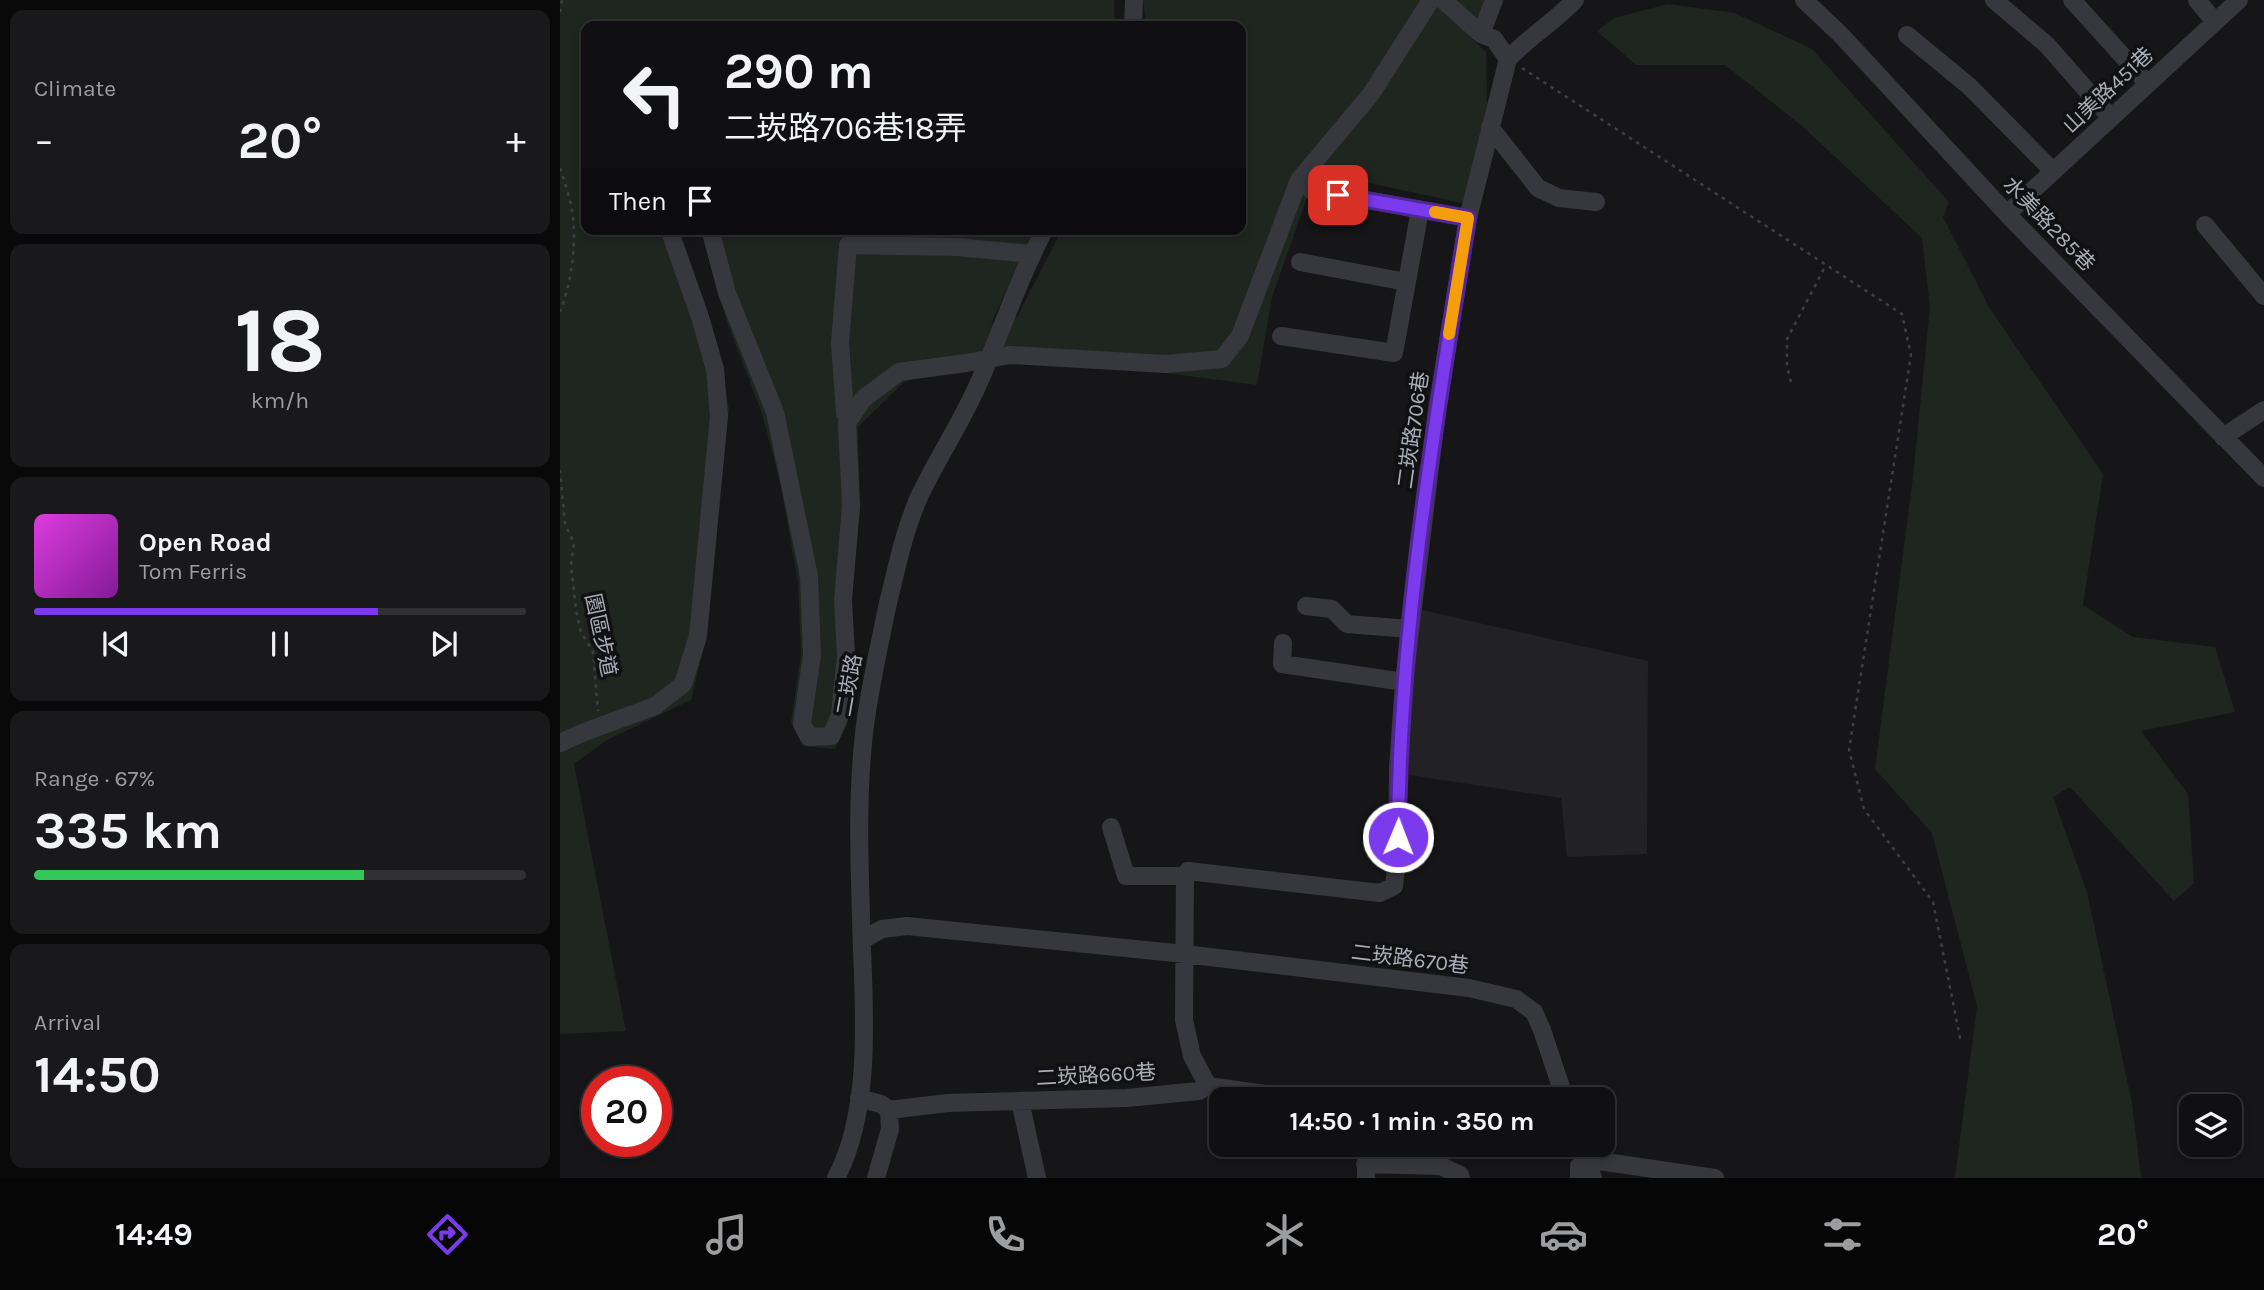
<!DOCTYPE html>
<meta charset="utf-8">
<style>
:root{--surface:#101012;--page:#19191b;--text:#f1f3f6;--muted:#9c9d9f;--line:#303032;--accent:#7c3aed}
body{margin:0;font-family:Karla,"Noto Sans TC",sans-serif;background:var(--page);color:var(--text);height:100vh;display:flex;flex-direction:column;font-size:26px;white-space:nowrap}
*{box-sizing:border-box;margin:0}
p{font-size:23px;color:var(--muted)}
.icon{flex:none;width:38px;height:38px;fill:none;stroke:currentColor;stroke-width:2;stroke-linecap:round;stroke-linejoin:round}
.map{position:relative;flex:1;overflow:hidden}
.details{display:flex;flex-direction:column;gap:10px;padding:10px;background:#09090a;width:560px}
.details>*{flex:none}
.banner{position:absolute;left:21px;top:21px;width:665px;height:214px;border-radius:14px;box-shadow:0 4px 10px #0003,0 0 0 2px var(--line);background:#101012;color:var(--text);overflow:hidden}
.fabs{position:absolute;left:1619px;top:1094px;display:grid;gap:14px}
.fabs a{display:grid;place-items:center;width:63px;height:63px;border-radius:14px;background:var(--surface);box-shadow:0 4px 10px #0003,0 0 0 2px var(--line);font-size:35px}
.speed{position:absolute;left:21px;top:1066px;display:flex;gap:14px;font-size:35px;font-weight:700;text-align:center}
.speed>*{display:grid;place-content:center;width:91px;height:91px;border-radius:50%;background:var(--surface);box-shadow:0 4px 10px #0003,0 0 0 2px var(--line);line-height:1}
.speed .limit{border:10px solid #d22;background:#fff;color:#111}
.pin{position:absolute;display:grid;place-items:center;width:60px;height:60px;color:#fff;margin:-30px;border-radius:14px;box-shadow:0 4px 10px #0006}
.me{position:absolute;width:77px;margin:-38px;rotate:1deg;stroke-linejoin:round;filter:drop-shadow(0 0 5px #0008)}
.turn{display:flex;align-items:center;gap:24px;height:147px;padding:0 28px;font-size:32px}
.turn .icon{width:91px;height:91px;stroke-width:2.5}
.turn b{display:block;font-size:49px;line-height:60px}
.then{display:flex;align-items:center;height:66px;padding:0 28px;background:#0003;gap:14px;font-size:26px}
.big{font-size:52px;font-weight:700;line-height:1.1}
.details .tile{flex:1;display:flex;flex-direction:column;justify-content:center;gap:10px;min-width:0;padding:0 24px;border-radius:14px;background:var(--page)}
.details .dial{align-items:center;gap:0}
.dial b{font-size:91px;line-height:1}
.song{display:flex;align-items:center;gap:21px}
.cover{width:84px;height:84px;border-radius:10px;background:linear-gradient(135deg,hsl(300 70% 55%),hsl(290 70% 35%))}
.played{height:7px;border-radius:4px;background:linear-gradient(90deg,var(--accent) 70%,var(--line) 70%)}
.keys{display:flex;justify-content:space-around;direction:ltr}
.heat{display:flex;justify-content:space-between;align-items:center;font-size:38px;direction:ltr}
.charge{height:10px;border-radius:5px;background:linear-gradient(90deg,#34c759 67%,var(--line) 0)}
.trip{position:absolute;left:649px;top:1087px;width:406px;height:70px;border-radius:14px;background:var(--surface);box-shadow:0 4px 10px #0003,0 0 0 2px var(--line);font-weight:700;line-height:70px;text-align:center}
.menu{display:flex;height:112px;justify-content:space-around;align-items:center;background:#060607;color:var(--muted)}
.menu .icon{width:49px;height:49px}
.menu .active{color:var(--accent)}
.menu b{font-size:32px;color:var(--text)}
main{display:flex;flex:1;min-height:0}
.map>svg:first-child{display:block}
</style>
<main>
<section class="details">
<div class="tile"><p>Climate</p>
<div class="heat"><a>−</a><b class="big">20°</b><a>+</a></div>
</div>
<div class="tile dial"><b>18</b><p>km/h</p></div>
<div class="tile">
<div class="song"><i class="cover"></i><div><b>Open Road</b><p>Tom Ferris</p></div></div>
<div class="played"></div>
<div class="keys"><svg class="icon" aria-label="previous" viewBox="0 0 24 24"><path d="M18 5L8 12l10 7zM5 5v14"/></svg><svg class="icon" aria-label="pause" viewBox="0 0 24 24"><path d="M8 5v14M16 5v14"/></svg><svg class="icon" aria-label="next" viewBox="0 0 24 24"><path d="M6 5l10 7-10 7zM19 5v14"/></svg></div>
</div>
<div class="tile"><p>Range · 67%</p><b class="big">335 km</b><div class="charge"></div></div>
<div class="tile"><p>Arrival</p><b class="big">14:50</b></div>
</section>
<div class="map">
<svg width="1704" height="1178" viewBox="0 0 1704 1178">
<rect width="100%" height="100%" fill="#161618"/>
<!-- built -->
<path fill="#222225" d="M862,610L1088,661L1087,854L1007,857L1001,798L849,775L848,695Z"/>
<!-- green -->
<path fill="#1e261f" d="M0,0H554L555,26H26V229H118L160,362L169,409L145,643L131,700L47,740L14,764L66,1031L0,1034Z
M583,0H928L912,39L926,52L927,104L911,205L759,172L755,175L712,297L697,385L582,370L439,362L403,365L344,382L298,427L300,509L290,611L296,661L287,725L275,749L243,746L231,722L241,655L238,582L220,482L202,413L166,320L145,229H474L431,324L457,317L502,229H681V26H583L585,16Z
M1108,4L1175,13L1252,49L1389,202L1383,217L1429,307L1543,474L1523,605L1573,637L1655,647L1675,712L1581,731L1628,794L1634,883L1614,901L1510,787L1493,797L1527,892L1572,1103L1581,1178H1395L1417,1006L1372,833L1315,769L1353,477L1370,307L1362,238L1242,126L1165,65H1076L1037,31L1054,18Z"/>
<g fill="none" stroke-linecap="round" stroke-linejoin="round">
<!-- path -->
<path stroke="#3d3f44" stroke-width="2.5" stroke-dasharray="3.5 5" stroke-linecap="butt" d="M0,12L2,0
M962,68L1342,314L1351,355L1289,750L1304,809L1373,902L1401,1043
M0,168C4,180 8,192 11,205C18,237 12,282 0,312
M1231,382L1227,366V339L1266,265
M0,470L5,524L14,543L11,565L16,610L21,632L33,652L38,711"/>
<!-- minor -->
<path stroke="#37383d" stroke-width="18" d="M1244,0L1280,34L1447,214L1704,478
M1434,0L1487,45L1551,118
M1512,0L1588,84
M1637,0L1655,22
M573,26L574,0
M921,34L934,0
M1347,35L1409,86L1493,171
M948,59C969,37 994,22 1015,0
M930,127L978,188L999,198L1036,202
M751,190L908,218
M1447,214L1679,0
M1645,225L1704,296
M150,229L167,293L215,412L249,576L252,655L242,724L249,737L271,736L280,715L286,656L283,600L291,506L287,423L303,399L339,372L406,363
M740,262L846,282
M721,336L834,353L860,210
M450,355L606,364L662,359L680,336L739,180L811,94L871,0
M285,413L280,343L288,245L397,247L471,254
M1663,437L1704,410
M746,606L772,609L787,624L849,629
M723,643L722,664L844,682
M0,743L22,733L95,706L123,684L138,636L159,416L155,369L140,317L109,229
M551,827L566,876H625
M302,940L322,929L347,926L625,954L909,988L956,999L974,1012L982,1030L1005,1099
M648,1086L632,1056L624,1020L625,876L628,871L820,893L834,886L837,861L838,767L844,682L877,410L908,218L948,59L934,39L921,34L883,0
M299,1098L321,1104L329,1110L330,1129L316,1178
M460,1101L477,1178
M329,1110L388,1103L567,1098L639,1091L648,1086L743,1099
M806,1144V1178
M1020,1144L1033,1178
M805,1164L881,1166L900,1175L901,1178
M276,1178C310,1114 305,1021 302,950C300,877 296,805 304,733C309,690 319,646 328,603C337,567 344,531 359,497C378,457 403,420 420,380C442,330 459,277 485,229
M1019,1178V1166L1025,1159L1155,1178"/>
<!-- minor-bridge -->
<path stroke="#37383d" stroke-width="18" d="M406,363L450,355"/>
</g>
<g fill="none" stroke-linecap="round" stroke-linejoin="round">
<!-- route casing -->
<g stroke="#51269a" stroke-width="18">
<path id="route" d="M778,195L908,218C875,423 839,629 838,837"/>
</g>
<!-- route -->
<use href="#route" stroke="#7c3aed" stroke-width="12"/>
<!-- slow -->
<path stroke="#f59e0b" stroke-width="12" d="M875,212L908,218L889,334"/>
</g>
<g text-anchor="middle" stroke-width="7" stroke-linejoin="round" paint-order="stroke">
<!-- street labels -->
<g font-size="21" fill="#a8adb8" stroke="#111113">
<text transform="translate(1548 90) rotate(-43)" y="7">山美路451巷</text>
<text transform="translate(1489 224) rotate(46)" y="7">水美路285巷</text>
<text transform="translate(853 430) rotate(-82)" y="7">二崁路706巷</text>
<text transform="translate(41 635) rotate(78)" y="7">園區步道</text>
<text transform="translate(289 685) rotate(-80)" y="7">二崁路</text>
<text transform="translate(850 959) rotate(7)" y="7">二崁路670巷</text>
<text transform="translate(536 1075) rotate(-3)" y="7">二崁路660巷</text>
</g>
</g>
</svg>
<div class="fabs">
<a><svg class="icon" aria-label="layers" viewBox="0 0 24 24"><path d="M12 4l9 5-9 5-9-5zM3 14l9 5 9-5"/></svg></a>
</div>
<div class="speed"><div class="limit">20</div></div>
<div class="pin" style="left:778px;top:195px;background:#d93025"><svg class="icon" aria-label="arrive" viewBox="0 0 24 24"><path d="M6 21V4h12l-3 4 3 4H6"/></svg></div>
<svg class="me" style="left:838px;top:837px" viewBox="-20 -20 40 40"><circle r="17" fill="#7c3aed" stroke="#fff" stroke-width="3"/><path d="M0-11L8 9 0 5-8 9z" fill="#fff"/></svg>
<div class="trip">14:50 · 1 min · 350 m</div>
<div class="banner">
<div class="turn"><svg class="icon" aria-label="left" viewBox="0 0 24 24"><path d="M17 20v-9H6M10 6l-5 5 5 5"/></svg><div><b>290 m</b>二崁路706巷18弄</div></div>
<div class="then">Then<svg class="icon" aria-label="arrive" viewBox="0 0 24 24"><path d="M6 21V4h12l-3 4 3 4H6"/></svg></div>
</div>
</div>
</main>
<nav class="menu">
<b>14:49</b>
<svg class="icon active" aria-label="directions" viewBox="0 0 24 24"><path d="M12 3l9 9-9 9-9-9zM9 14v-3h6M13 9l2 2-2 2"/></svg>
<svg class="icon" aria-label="music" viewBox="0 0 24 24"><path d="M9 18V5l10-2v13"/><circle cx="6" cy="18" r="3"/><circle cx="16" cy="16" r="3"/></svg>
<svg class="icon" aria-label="phone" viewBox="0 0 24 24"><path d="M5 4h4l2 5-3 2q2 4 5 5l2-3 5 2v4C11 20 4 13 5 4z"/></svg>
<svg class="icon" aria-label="climate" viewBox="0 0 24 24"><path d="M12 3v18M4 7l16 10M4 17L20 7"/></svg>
<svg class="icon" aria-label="car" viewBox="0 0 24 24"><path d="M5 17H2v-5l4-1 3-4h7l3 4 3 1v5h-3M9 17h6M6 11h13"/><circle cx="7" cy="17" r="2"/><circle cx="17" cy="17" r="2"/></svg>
<svg class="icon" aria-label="filters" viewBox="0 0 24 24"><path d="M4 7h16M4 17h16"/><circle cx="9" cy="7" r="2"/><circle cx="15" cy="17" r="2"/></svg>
<b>20°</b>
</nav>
